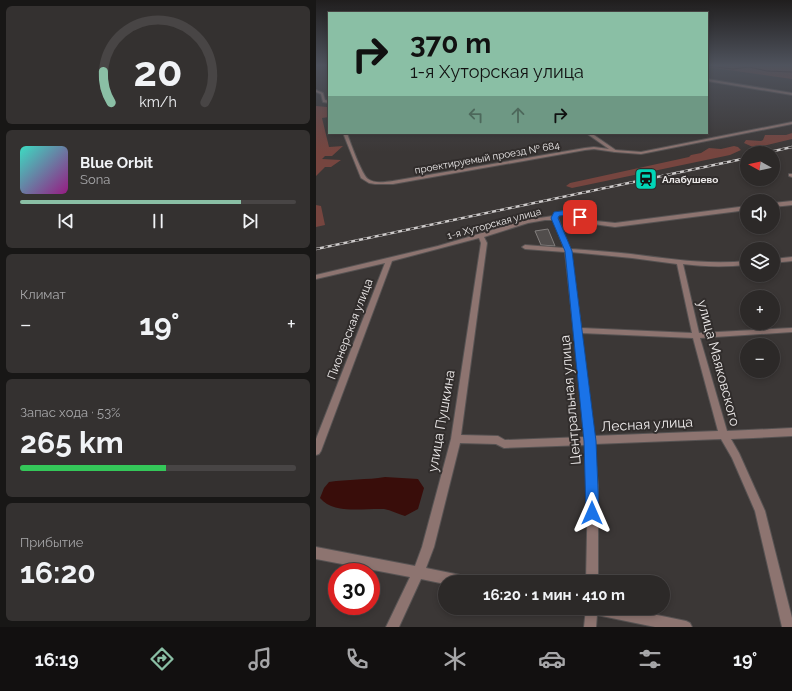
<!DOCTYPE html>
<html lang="ru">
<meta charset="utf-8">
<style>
:root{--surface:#2c2928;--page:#343130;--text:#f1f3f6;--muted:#a6a6a8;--line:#484545;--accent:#8abfa5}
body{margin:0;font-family:Raleway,sans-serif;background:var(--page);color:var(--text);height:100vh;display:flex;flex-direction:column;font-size:15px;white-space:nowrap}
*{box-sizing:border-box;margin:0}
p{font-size:13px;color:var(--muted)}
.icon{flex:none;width:22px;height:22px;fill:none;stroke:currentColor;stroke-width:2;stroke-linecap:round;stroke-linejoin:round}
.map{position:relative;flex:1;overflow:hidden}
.details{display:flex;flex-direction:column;gap:6px;padding:6px;background:#181716;width:316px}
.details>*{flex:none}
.banner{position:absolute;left:12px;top:12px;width:380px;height:122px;border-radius:0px;box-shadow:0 2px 6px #0003,0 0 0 1px var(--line);background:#8abfa5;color:#111;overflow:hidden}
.needle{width:26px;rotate:278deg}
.buttons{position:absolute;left:424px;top:146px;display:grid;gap:8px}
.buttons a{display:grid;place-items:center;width:40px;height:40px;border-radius:50%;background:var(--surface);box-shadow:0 2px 6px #0003,0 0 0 1px var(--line);font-size:20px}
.speed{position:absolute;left:12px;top:563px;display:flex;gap:8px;font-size:20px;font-weight:700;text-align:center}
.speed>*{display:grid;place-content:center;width:52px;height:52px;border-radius:50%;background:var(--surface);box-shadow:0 2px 6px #0003,0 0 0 1px var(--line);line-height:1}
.speed .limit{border:6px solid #d22;background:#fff;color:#111}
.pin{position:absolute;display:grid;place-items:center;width:34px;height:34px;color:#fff;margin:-17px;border-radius:8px;box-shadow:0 2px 6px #0006}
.me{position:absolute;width:44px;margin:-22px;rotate:0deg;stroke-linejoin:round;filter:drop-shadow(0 0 3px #0008)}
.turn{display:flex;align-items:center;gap:14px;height:84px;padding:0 16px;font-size:18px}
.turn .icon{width:52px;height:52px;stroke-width:2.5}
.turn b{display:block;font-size:28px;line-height:34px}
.lanes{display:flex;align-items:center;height:38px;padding:0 16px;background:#0003;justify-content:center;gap:20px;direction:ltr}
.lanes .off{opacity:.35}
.big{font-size:30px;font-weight:700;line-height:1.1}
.details .widget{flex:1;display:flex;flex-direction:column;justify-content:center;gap:6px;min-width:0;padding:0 14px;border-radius:6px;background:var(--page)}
.details .dial{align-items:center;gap:0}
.dial svg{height:104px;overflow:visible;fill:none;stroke:var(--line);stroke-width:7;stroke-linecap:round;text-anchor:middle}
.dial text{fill:var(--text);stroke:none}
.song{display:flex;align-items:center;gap:12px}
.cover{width:48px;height:48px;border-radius:6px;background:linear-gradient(135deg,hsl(170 70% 55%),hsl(310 70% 35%))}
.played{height:4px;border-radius:2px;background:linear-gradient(90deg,var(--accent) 80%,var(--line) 80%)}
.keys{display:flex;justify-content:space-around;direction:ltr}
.heat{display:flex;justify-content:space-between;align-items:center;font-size:22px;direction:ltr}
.charge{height:6px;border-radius:3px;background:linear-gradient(90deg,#34c759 53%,var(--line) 0)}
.trip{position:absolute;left:122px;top:575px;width:232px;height:40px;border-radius:20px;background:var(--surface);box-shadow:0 2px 6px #0003,0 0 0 1px var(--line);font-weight:700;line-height:40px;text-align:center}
.dock{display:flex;height:64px;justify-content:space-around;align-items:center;background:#121010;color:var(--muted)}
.dock .icon{width:28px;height:28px}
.dock .current{color:var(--accent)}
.dock b{font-size:18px;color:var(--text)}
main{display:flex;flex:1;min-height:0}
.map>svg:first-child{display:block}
</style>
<main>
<section class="details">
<div class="widget dial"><svg viewBox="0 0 100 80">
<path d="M14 69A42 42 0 1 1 86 69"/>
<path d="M14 69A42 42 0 0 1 8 45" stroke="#8abfa5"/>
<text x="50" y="56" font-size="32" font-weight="700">20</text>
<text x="50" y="72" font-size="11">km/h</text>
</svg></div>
<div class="widget">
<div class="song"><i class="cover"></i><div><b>Blue Orbit</b><p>Sona</p></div></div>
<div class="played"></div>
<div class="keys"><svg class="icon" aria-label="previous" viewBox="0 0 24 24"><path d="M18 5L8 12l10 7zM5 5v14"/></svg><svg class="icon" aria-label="pause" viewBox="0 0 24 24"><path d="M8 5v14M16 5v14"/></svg><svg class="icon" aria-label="next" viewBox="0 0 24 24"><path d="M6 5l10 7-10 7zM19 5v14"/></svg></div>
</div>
<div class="widget"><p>Климат</p>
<div class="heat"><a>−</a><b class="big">19°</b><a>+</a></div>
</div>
<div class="widget"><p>Запас хода · 53%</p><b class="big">265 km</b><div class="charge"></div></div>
<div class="widget"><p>Прибытие</p><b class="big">16:20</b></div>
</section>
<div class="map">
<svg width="476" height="627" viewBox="0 0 476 627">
<rect width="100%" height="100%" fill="#3b3736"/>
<!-- green -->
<path fill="#76453f" d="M391,65H476V79L391,67Z
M0,106L11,107L13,117L6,118L13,147L27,146L16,156H9L6,159L25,160L15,167H9L0,176Z
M476,133V139L439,148L428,143L430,140L445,141L447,140L449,135H470Z
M418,146L422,147L425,150L414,155L256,188L250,186L254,183L373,157L375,155L385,153L393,148L405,149Z
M0,205L5,206L9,225L0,227Z"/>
<!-- water -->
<path fill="#390d0a" d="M69,477L102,479L108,488L102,509L89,516C82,514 75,510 68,509C49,508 18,515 4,498L8,488L13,482C32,479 51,480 69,477Z"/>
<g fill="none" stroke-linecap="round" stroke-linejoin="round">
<!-- stream -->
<path stroke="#390d0a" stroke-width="1" d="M391,66L417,69L433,67L451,71L476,72"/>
</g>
<!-- building -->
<path fill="#514d4c" stroke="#827e7d" d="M232,229L239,246L225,245L219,231Z"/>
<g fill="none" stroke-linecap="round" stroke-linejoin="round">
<!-- minor casing -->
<g stroke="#575353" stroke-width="2">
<path id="minor" d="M391,79L476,93V95L391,81Z
M0,90L7,93L9,100L13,101V103L7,102L5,94L0,92Z
M27,133H31C34,142 46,175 52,179C59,184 69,182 77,181L269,148L278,147L293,149L270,133H275L301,151L299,152L278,149L269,150L77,184H59L53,183L45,178Z
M473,174H476V177L473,176Z
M476,201V205L457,207V203Z
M431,206V210L299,227L277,224L252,214L243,215L242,218L254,249C274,250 295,252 315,254C354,259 392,265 431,261V265C410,267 389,267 367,264L383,333L476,328V332L384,338L411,431L476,428V436L415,439L423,453L449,511L476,618V627H466L439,511L416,458L405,439L278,444L282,486V582H270L272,486L269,445L188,448L180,444L144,443L118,547L110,568L149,576L153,578L155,582H129V584L105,579L83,627H70L94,577L0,559V547L99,566L106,547L135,439L165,243L163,238L76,261L5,451L3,454L0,455V439L69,263L0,279V275L122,246L210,220L237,216L239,213L252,210L280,221L299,223ZM229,220H237L248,248L209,245L206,247L209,249L249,252L263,377L268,437L189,440L182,436L145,435L171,243L168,237L212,223ZM255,252L316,258L361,264L376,333L265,328ZM265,333L377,338L402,431L277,436Z
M476,257V261L457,263V259Z
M270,608H307L370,621L374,623L376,627H339L281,615L280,627H268Z"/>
</g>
<!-- tertiary casing -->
<g stroke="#575353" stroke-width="2">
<path id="tertiary" d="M476,122V124L325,154L299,152L297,151L299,150L325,152Z"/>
</g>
<!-- minor -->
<use href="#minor" fill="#8d7470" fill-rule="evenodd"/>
<!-- tertiary -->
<use href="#tertiary" fill="#8d7470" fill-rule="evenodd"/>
<!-- rail casing -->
<g stroke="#cdcaca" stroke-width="2.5">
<path id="rail" d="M449,153L476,147
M0,249L431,158"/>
</g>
<!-- rail -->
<use href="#rail" stroke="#312d2c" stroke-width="1.5" stroke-dasharray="4" stroke-linecap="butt"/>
</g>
<!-- sky -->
<linearGradient id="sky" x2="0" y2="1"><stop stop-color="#201e1e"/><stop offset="0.43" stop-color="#4f535d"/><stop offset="1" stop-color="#4f535d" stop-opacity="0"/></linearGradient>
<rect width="476" height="152" fill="url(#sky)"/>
<!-- route -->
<path fill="#1a73e8" stroke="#114b97" d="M252,210L267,217L264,219L252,215L243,216L242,218L256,251L280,441L283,513L281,518L276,520L272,518L270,513L268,441L249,251L235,218L238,212Z"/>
<!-- icons -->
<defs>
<g id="station-square" transform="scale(1.15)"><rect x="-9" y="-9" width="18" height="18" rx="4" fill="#00d5b7" stroke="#312d2c"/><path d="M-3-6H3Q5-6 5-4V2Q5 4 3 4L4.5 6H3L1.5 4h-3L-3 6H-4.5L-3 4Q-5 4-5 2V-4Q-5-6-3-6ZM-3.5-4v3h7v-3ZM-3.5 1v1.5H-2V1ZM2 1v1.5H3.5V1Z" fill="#111"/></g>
</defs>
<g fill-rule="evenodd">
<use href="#station-square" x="330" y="179"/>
</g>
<g text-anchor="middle" stroke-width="4" stroke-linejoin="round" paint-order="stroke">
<!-- far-street labels -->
<g font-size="10" fill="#ece9e9" stroke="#312d2c">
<text transform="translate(171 157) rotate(-10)" y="4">проектируемый проезд № 684</text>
<text transform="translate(178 223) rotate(-15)" y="4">1-я Хуторская улица</text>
</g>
<!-- far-poi labels -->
<g font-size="10" font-weight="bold" fill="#ece9e9" stroke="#312d2c" text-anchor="start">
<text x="346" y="183">Алабушево</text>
</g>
<!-- street labels -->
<g font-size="12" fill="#ece9e9" stroke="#312d2c">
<text transform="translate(34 329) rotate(-69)" y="4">Пионерская улица</text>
</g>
<!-- near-street labels -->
<g font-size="14" fill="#ece9e9" stroke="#312d2c">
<text transform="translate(403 363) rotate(75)" y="5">улица Маяковского</text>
<text transform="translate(254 400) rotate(-95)" y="5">Центральная улица</text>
<text transform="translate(125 421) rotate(-80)" y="5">улица Пушкина</text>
<text transform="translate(331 424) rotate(-3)" y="5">Лесная улица</text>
</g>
</g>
</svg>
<div class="buttons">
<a><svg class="needle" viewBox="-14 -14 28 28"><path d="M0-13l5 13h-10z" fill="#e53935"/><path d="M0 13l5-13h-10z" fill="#a6a6a8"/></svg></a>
<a><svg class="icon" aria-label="sound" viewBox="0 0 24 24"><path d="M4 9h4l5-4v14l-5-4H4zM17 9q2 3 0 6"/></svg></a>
<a><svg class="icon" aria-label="layers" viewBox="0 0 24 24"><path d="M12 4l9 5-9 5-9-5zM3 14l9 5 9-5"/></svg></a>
<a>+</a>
<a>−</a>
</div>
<div class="speed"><div class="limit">30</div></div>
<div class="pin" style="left:264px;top:217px;background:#d93025"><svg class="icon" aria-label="arrive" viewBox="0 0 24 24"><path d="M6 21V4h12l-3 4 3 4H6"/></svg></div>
<svg class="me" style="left:276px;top:513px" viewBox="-20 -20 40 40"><path d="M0-17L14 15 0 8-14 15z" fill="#1a73e8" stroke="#fff" stroke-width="4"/></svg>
<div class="trip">16:20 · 1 мин · 410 m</div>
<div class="banner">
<div class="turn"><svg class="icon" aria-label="right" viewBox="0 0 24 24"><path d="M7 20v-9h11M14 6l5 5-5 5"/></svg><div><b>370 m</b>1-я Хуторская улица</div></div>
<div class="lanes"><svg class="icon off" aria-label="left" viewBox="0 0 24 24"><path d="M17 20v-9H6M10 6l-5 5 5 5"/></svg><svg class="icon off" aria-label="ahead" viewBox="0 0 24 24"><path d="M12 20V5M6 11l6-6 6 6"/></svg><svg class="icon" aria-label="right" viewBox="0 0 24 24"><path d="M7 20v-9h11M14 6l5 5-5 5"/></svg></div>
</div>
</div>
</main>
<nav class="dock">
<b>16:19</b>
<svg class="icon current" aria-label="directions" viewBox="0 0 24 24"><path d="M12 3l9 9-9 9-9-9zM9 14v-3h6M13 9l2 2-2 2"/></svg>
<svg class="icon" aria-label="music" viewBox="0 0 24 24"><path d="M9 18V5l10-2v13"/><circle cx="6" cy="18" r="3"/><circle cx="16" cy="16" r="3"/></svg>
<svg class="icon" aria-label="phone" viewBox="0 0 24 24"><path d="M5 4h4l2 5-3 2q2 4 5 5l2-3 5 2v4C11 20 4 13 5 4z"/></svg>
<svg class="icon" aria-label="climate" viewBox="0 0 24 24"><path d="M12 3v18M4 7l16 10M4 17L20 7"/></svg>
<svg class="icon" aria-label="car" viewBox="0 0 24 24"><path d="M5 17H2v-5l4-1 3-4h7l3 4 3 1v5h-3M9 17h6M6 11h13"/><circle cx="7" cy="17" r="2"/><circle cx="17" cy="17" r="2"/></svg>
<svg class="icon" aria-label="filters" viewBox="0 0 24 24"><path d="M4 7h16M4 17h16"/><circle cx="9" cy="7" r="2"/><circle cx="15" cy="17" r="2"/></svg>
<b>19°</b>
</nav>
